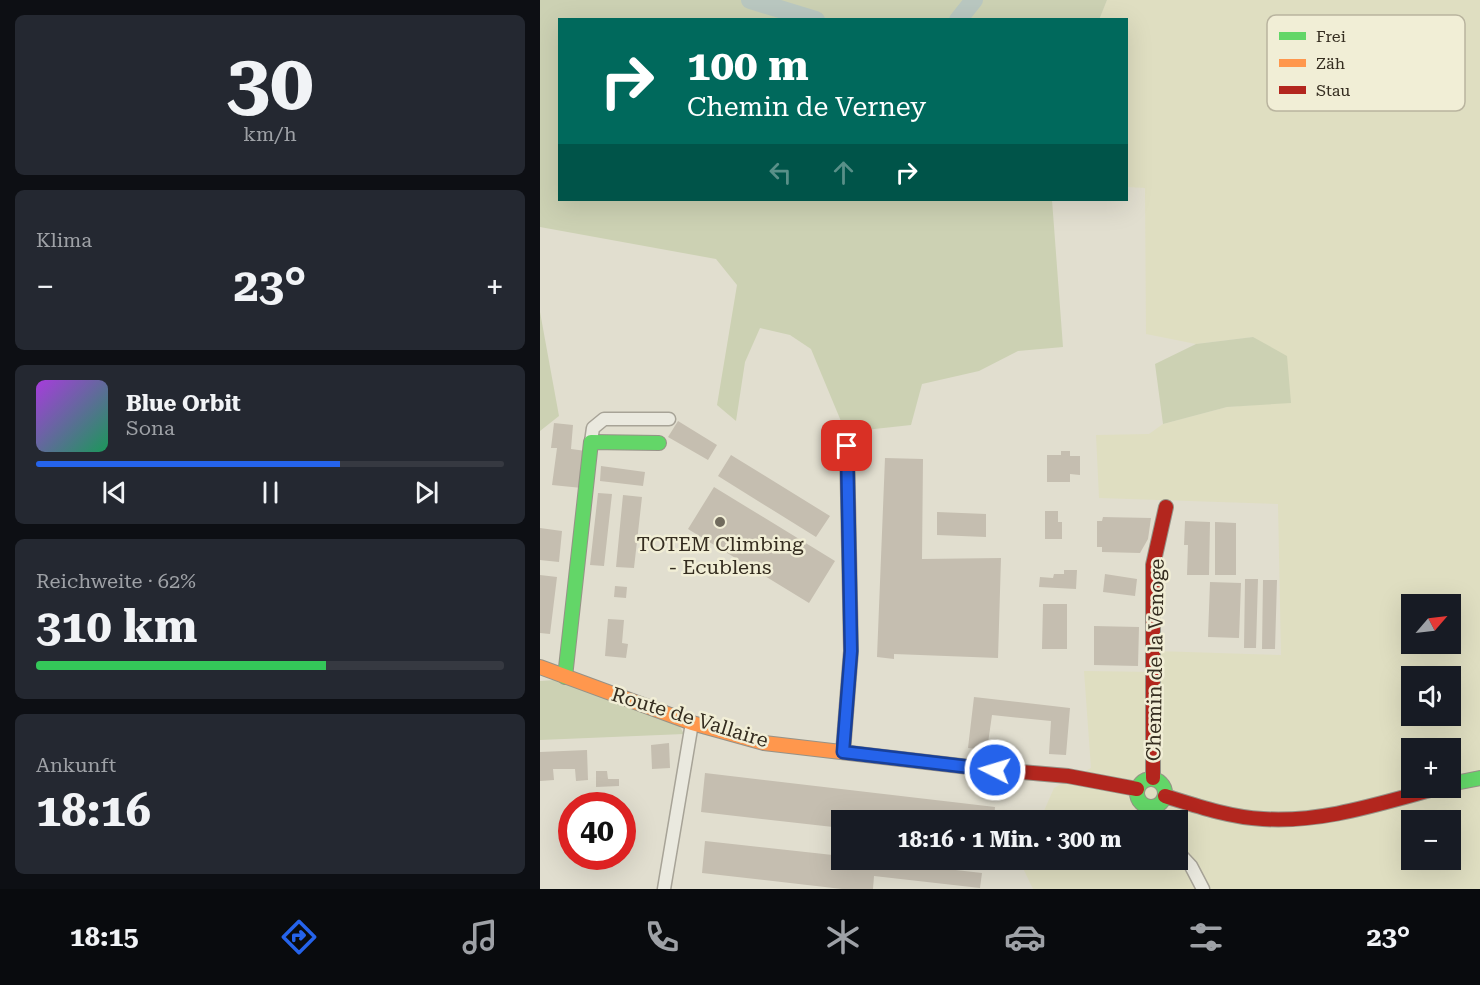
<!DOCTYPE html>
<html lang="de">
<meta charset="utf-8">
<style>
:root{--surface:#171b24;--page:#242831;--text:#f1f3f6;--muted:#9ea1a6;--line:#363941;--accent:#2563eb}
body{margin:0;font-family:"Roboto Serif",serif;background:var(--page);color:var(--text);height:100vh;display:flex;flex-direction:column;font-size:22px;white-space:nowrap}
*{box-sizing:border-box;margin:0}
p{font-size:20px;color:var(--muted)}
.icon{flex:none;width:33px;height:33px;fill:none;stroke:currentColor;stroke-width:2;stroke-linecap:round;stroke-linejoin:round}
.map{position:relative;flex:1;overflow:hidden}
.sheet{display:flex;flex-direction:column;gap:15px;padding:15px;background:#0d0f14;width:540px}
.sheet>*{flex:none}
.banner{position:absolute;left:18px;top:18px;width:570px;height:183px;border-radius:0px;box-shadow:0 6px 24px #0002;background:#00695c;color:#fff;overflow:hidden}
.needle{width:39px;rotate:62deg}
.controls{position:absolute;left:861px;top:594px;display:grid;gap:12px}
.controls a{display:grid;place-items:center;width:60px;height:60px;border-radius:0px;background:var(--surface);box-shadow:0 6px 24px #0002;font-size:30px}
.speed{position:absolute;left:18px;top:792px;display:flex;gap:12px;font-size:30px;font-weight:700;text-align:center}
.speed>*{display:grid;place-content:center;width:78px;height:78px;border-radius:50%;background:var(--surface);box-shadow:0 6px 24px #0002;line-height:1}
.speed .limit{border:9px solid #d22;background:#fff;color:#111}
.pin{position:absolute;display:grid;place-items:center;width:51px;height:51px;color:#fff;margin:-26px;border-radius:12px;box-shadow:0 3px 9px #0006}
.me{position:absolute;width:66px;margin:-33px;rotate:275deg;stroke-linejoin:round;filter:drop-shadow(0 0 4px #0008)}
.turn{display:flex;align-items:center;gap:21px;height:126px;padding:0 30px;font-size:27px}
.turn .icon{width:78px;height:78px;stroke-width:2.5}
.turn b{display:block;font-size:42px;line-height:51px}
.lanes{display:flex;align-items:center;height:57px;padding:0 30px;background:#0003;justify-content:center;gap:30px;direction:ltr}
.lanes .off{opacity:.35}
.big{font-size:45px;font-weight:700;line-height:1.1}
.sheet .card{flex:1;display:flex;flex-direction:column;justify-content:center;gap:9px;min-width:0;padding:0 21px;border-radius:9px;background:var(--page)}
.sheet .dial{align-items:center;gap:0}
.dial b{font-size:78px;line-height:1}
.song{display:flex;align-items:center;gap:18px}
.cover{width:72px;height:72px;border-radius:9px;background:linear-gradient(135deg,hsl(280 70% 55%),hsl(150 70% 35%))}
.played{height:6px;border-radius:3px;background:linear-gradient(90deg,var(--accent) 65%,var(--line) 65%)}
.keys{display:flex;justify-content:space-around;direction:ltr}
.heat{display:flex;justify-content:space-between;align-items:center;font-size:33px;direction:ltr}
.charge{height:9px;border-radius:4px;background:linear-gradient(90deg,#34c759 62%,var(--line) 0)}
.trip{position:absolute;left:291px;top:810px;width:357px;height:60px;border-radius:0px;background:var(--surface);box-shadow:0 6px 24px #0002;font-weight:700;line-height:60px;text-align:center}
.menu{display:flex;height:96px;justify-content:space-around;align-items:center;background:#090b0e;color:var(--muted)}
.menu .icon{width:42px;height:42px}
.menu .on{color:var(--accent)}
.menu b{font-size:27px;color:var(--text)}
main{display:flex;flex:1;min-height:0}
.map>svg:first-child{display:block}
</style>
<main>
<section class="sheet">
<div class="card dial"><b>30</b><p>km/h</p></div>
<div class="card"><p>Klima</p>
<div class="heat"><a>−</a><b class="big">23°</b><a>+</a></div>
</div>
<div class="card">
<div class="song"><i class="cover"></i><div><b>Blue Orbit</b><p>Sona</p></div></div>
<div class="played"></div>
<div class="keys"><svg class="icon" aria-label="previous" viewBox="0 0 24 24"><path d="M18 5L8 12l10 7zM5 5v14"/></svg><svg class="icon" aria-label="pause" viewBox="0 0 24 24"><path d="M8 5v14M16 5v14"/></svg><svg class="icon" aria-label="next" viewBox="0 0 24 24"><path d="M6 5l10 7-10 7zM19 5v14"/></svg></div>
</div>
<div class="card"><p>Reichweite · 62%</p><b class="big">310 km</b><div class="charge"></div></div>
<div class="card"><p>Ankunft</p><b class="big">18:16</b></div>
</section>
<div class="map">
<svg width="940" height="889" viewBox="0 0 940 889">
<rect width="100%" height="100%" fill="#e1decf"/>
<!-- farmland -->
<path fill="#dfdec1" fill-rule="evenodd" d="M567,0H940V889H493L481,864L483,860H638V820H500L514,788L551,768L544,671L615,672L616,651L741,655L738,504L559,498L556,435L609,434L623,424L687,407L751,402L713,337L656,344L606,334L605,188L587,187L586,20L559,19ZM872,604H910V644H872ZM872,676H910V716H872ZM872,748H910V788H872ZM872,820H910V860H872Z"/>
<!-- green -->
<path fill="#ccd1b3" d="M0,0H567L559,20H20V200H512L523,347L478,351L439,371L382,384L371,425L316,431L303,426L271,349L250,335L220,328L205,362L196,421L177,405L197,285L176,259L0,227Z
M0,312L19,416L0,431Z
M713,337L747,356L751,403L687,407L623,424L615,364L656,344Z
M15,680L139,725L144,734L0,740V681Z"/>
<g fill="none" stroke-linecap="round" stroke-linejoin="round">
<!-- river -->
<path stroke="#b9c7c0" stroke-width="18" d="M210,0L276,20
M418,20L434,0"/>
</g>
<!-- building -->
<path fill="#c5beb0" d="M138,421L177,445L168,460L128,437Z
M14,423L33,425L31,449L46,451L42,488L12,485L17,448H11Z
M521,451H530V456H540V475L530,474V482H507V455H521Z
M191,455L290,516L276,537L178,476Z
M345,458L383,459L382,559L461,558L458,658L354,654V659L337,657Z
M61,466L105,472L103,486L60,481Z
M174,487L295,561L269,603L148,529Z
M58,493L72,494L64,566L50,565Z
M83,495L102,497L94,568L76,567Z
M505,511H518V522H522V539H505Z
M397,512L446,514V537L397,535Z
M563,517L611,518L608,539L600,553L562,552V547H557V521H562Z
M645,521L670,522L669,575H647L648,545H644Z
M675,522L696,523V575H675Z
M0,528L22,531L19,562L0,560Z
M524,570H537L536,589L499,587L500,577L513,578L514,574H524Z
M565,574L597,579L595,596L563,592Z
M0,575L17,577L10,634L0,633Z
M705,579H718L716,648H704Z
M723,580H737L735,649H722Z
M670,582L701,583L699,638L668,637Z
M75,586L87,587L86,598L74,597Z
M503,604H527V649H502Z
M68,619L84,620L82,643L88,644L86,658L65,656Z
M554,626L599,627L598,666L554,665Z
M434,697L530,708L526,755L509,754L511,721L452,715L447,750L428,748Z
M129,743L130,768L112,769L111,745Z
M47,750L48,780L36,781L35,769H13L14,780L0,781V752Z
M56,771H67L68,779H79V786L56,787Z
M165,773L455,807L454,820H302V828L161,812Z
M165,841L302,856V860H328L442,873L440,888L334,876L333,889H302L162,873Z"/>
<g fill="none" stroke-linecap="round" stroke-linejoin="round">
<!-- street casing -->
<g stroke="#a7a397" stroke-width="15">
<path id="street" d="M51,442L53,428L64,419H129
M608,820L609,807
M638,852L651,866L663,889
M124,889L152,723"/>
</g>
<!-- fast casing -->
<g stroke="#969287" stroke-width="16">
<path id="fast" d="M25,677L51,442L119,443
M597 793a14 14 0 1 1 28 0a14 14 0 1 1-28 0Z
M910,784L940,778"/>
</g>
<!-- slow casing -->
<g stroke="#969287" stroke-width="16">
<path id="slow" d="M0,667L152,723L224,743L446,769"/>
</g>
<!-- jam casing -->
<g stroke="#969287" stroke-width="16">
<path id="jam" d="M303,752L311,651L307,446
M446,769L528,776L597,789
M613,778V565L626,507
M625,796C657,806 689,817 723,819C783,823 841,803 898,788"/>
</g>
<!-- street -->
<use href="#street" stroke="#eae9df" stroke-width="12"/>
<!-- fast -->
<use href="#fast" stroke="#63d668" stroke-width="14"/>
<!-- slow -->
<use href="#slow" stroke="#ff974d" stroke-width="14"/>
<!-- jam -->
<use href="#jam" stroke="#b3261e" stroke-width="14"/>
</g>
<g fill="none" stroke-linecap="round" stroke-linejoin="round">
<!-- route casing -->
<g stroke="#184099" stroke-width="15">
<path id="route" d="M307,446L311,651L303,752L455,770"/>
</g>
<!-- route -->
<use href="#route" stroke="#2563eb" stroke-width="10"/>
</g>
<!-- markers -->
<circle fill="#716b5d" stroke="#f1eed6" stroke-width="2" cx="180" cy="522" r="6"/>
<g text-anchor="middle" stroke-width="5" stroke-linejoin="round" paint-order="stroke">
<!-- poi labels -->
<g font-size="20" fill="#352d20" stroke="#f1eed6">
<text x="180" y="551">TOTEM Climbing<tspan x="180" dy="23">- Ecublens</tspan></text>
</g>
<!-- street labels -->
<g font-size="20" fill="#352d20" stroke="#f1eed6">
<text transform="translate(615 660) rotate(-89)" y="7">Chemin de la Venoge</text>
<text transform="translate(150 717) rotate(17)" y="7">Route de Vallaire</text>
</g>
</g>
<!-- legend -->
<rect x="727" y="15" width="198" height="96" rx="9" fill="#f1eed6" stroke="#b9b49f" stroke-width="1.5"/>
<rect x="739" y="32" width="27" height="8" fill="#63d668"/>
<rect x="739" y="59" width="27" height="8" fill="#ff974d"/>
<rect x="739" y="86" width="27" height="8" fill="#b3261e"/>
<g font-size="16" fill="#352d20">
<text x="776" y="42">Frei</text>
<text x="776" y="69">Zäh</text>
<text x="776" y="96">Stau</text>
</g>
</svg>
<div class="controls">
<a><svg class="needle" viewBox="-14 -14 28 28"><path d="M0-13l5 13h-10z" fill="#e53935"/><path d="M0 13l5-13h-10z" fill="#9ea1a6"/></svg></a>
<a><svg class="icon" aria-label="sound" viewBox="0 0 24 24"><path d="M4 9h4l5-4v14l-5-4H4zM17 9q2 3 0 6"/></svg></a>
<a>+</a>
<a>−</a>
</div>
<div class="speed"><div class="limit">40</div></div>
<div class="pin" style="left:307px;top:446px;background:#d93025"><svg class="icon" aria-label="arrive" viewBox="0 0 24 24"><path d="M6 21V4h12l-3 4 3 4H6"/></svg></div>
<svg class="me" style="left:455px;top:770px" viewBox="-20 -20 40 40"><circle r="17" fill="#2563eb" stroke="#fff" stroke-width="3"/><path d="M0-11L8 9 0 5-8 9z" fill="#fff"/></svg>
<div class="trip">18:16 · 1 Min. · 300 m</div>
<div class="banner">
<div class="turn"><svg class="icon" aria-label="right" viewBox="0 0 24 24"><path d="M7 20v-9h11M14 6l5 5-5 5"/></svg><div><b>100 m</b>Chemin de Verney</div></div>
<div class="lanes"><svg class="icon off" aria-label="left" viewBox="0 0 24 24"><path d="M17 20v-9H6M10 6l-5 5 5 5"/></svg><svg class="icon off" aria-label="ahead" viewBox="0 0 24 24"><path d="M12 20V5M6 11l6-6 6 6"/></svg><svg class="icon" aria-label="right" viewBox="0 0 24 24"><path d="M7 20v-9h11M14 6l5 5-5 5"/></svg></div>
</div>
</div>
</main>
<nav class="menu">
<b>18:15</b>
<svg class="icon on" aria-label="directions" viewBox="0 0 24 24"><path d="M12 3l9 9-9 9-9-9zM9 14v-3h6M13 9l2 2-2 2"/></svg>
<svg class="icon" aria-label="music" viewBox="0 0 24 24"><path d="M9 18V5l10-2v13"/><circle cx="6" cy="18" r="3"/><circle cx="16" cy="16" r="3"/></svg>
<svg class="icon" aria-label="phone" viewBox="0 0 24 24"><path d="M5 4h4l2 5-3 2q2 4 5 5l2-3 5 2v4C11 20 4 13 5 4z"/></svg>
<svg class="icon" aria-label="climate" viewBox="0 0 24 24"><path d="M12 3v18M4 7l16 10M4 17L20 7"/></svg>
<svg class="icon" aria-label="car" viewBox="0 0 24 24"><path d="M5 17H2v-5l4-1 3-4h7l3 4 3 1v5h-3M9 17h6M6 11h13"/><circle cx="7" cy="17" r="2"/><circle cx="17" cy="17" r="2"/></svg>
<svg class="icon" aria-label="filters" viewBox="0 0 24 24"><path d="M4 7h16M4 17h16"/><circle cx="9" cy="7" r="2"/><circle cx="15" cy="17" r="2"/></svg>
<b>23°</b>
</nav>
